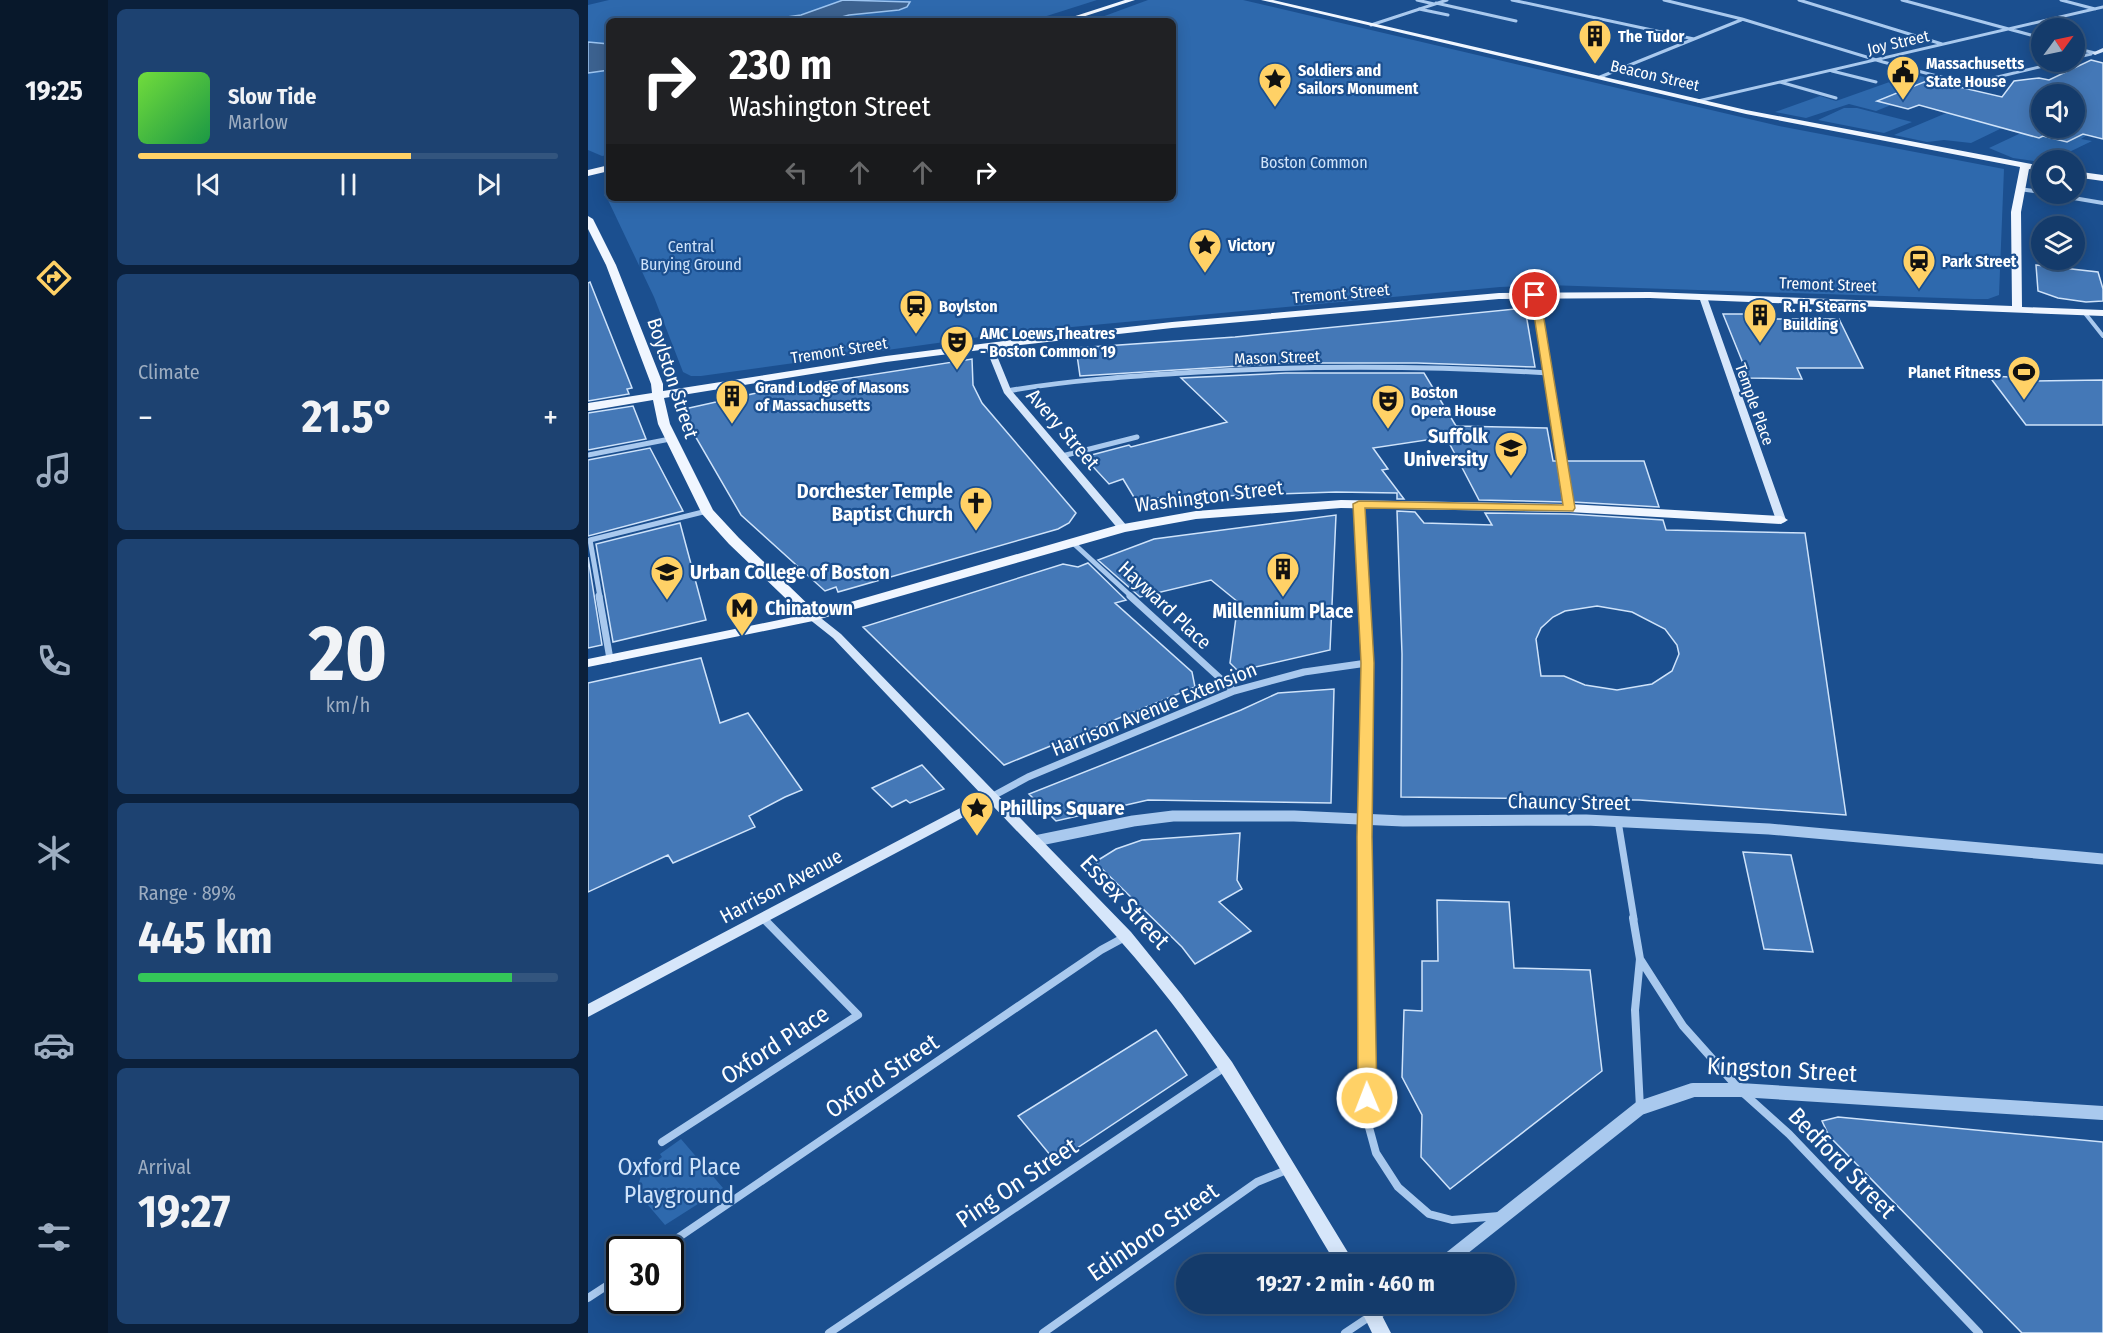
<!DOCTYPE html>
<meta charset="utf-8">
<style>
:root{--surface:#143b6b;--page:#1d4271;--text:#f1f3f6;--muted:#9dadc1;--line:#33557e;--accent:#ffd166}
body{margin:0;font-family:"Fira Sans Condensed",sans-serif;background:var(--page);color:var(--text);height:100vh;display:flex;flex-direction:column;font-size:22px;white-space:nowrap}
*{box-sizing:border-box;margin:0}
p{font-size:20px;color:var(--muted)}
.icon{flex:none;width:33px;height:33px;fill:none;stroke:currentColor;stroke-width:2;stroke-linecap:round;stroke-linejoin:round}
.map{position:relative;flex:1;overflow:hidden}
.side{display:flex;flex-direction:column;gap:9px;padding:9px;background:#0b203b;width:480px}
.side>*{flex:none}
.guide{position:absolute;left:18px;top:18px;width:570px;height:183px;border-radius:9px;box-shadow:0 3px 15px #0003,0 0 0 2px var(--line);background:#202124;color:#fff;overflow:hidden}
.needle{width:39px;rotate:57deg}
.tools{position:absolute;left:1443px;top:18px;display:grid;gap:12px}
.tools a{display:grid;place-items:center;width:54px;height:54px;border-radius:50%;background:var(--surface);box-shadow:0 3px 15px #0003,0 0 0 2px var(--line);font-size:30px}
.speed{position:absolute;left:18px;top:1236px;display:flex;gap:12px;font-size:30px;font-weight:700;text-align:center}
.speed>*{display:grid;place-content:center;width:78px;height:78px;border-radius:50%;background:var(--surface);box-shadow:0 3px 15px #0003,0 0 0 2px var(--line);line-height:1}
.speed .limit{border:3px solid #111;border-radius:9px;background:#fff;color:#111}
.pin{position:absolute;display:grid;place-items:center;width:51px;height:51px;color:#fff;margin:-26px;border:3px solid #fff;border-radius:50%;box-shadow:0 2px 6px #0007}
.me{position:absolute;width:66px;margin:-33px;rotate:359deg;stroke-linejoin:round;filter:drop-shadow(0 0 4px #0008)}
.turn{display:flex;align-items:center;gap:21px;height:126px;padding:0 24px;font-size:27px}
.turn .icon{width:78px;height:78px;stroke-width:2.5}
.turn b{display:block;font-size:42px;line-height:51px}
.lanes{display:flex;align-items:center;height:57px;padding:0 24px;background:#0003;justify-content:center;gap:30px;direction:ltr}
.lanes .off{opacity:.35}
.big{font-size:45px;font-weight:700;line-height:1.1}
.side .widget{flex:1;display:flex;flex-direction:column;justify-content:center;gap:9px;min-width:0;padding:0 21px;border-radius:9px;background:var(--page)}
.side .dial{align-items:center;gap:0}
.dial b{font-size:78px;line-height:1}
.song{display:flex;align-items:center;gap:18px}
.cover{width:72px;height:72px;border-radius:9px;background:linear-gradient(135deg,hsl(100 70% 55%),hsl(140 70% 35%))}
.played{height:6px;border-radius:3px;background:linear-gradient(90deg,var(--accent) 65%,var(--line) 65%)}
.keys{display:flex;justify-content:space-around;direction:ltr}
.heat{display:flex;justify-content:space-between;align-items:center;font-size:33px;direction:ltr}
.charge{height:9px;border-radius:4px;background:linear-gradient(90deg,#34c759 89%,var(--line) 0)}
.trip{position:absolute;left:588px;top:1254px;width:339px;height:60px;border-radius:30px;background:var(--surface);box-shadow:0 3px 15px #0003,0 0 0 2px var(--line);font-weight:700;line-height:60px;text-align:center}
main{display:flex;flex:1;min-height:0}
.dock{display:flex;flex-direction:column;width:108px;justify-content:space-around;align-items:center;background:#08182b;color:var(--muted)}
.dock .icon{width:42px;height:42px}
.dock .selected{color:var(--accent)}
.dock b{font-size:27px;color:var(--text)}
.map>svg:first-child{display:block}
</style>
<main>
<nav class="dock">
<b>19:25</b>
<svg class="icon selected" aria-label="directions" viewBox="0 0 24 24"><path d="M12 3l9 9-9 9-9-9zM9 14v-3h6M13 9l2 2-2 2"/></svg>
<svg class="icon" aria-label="music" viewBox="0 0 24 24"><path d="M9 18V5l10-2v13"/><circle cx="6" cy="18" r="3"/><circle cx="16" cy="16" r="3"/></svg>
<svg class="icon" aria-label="phone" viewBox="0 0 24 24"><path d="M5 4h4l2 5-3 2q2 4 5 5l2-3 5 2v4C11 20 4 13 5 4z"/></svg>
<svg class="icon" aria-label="climate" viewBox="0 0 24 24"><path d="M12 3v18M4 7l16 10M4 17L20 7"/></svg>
<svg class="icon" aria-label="car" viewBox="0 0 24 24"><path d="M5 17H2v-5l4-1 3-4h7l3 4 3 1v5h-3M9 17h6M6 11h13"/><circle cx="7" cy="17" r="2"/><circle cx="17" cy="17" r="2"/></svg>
<svg class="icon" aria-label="filters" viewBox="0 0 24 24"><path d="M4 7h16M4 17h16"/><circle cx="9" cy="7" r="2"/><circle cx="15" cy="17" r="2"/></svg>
</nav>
<section class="side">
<div class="widget">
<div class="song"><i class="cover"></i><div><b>Slow Tide</b><p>Marlow</p></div></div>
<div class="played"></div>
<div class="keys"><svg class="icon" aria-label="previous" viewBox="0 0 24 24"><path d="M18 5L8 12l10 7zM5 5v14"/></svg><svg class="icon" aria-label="pause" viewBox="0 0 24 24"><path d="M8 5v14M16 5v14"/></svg><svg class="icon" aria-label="next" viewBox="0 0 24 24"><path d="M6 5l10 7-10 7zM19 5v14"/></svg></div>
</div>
<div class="widget"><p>Climate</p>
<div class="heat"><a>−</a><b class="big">21.5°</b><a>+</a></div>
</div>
<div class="widget dial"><b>20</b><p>km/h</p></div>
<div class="widget"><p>Range · 89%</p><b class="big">445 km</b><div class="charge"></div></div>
<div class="widget"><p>Arrival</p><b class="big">19:27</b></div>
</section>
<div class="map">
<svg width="1515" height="1333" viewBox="0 0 1515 1333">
<rect width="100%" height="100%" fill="#1b4f8f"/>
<!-- green -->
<path fill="#2e69ad" d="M21,0H509L443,21H21V155L14,156L0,150V5Z
M560,0H655L1191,126L1416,169L1411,295L1400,299H1386L959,285L912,287L421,333L113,376H103L95,372L66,297L20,200L16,195L21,186V198H585V21H503Z
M1324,74L1373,86L1341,80L1290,101L1303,105L1288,111L1261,104L1218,118L1187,112L1232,96L1248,101Z
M1375,106L1398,121L1394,123L1414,128L1383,143L1356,140L1339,142L1306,135Z
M1256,108H1269L1324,122L1296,133L1230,120Z
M1433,133L1455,136L1495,134L1499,135L1493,139L1504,141L1473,156L1475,158L1468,160H1454L1453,162L1425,158L1401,148Z
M93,1139L135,1188L77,1225L48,1191L54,1173L74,1157L72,1154Z"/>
<!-- water -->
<path fill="#3c6290" stroke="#9cc4f0" stroke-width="1.5" d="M255,0L322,2L319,7L311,10L261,15L239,21H171L213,15Z
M0,42L21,44V70L0,73Z"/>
<!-- building -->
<path fill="#4478b7" stroke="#cfe3fa" stroke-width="1.5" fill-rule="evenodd" d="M1503,60L1515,63V139L1495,134L1479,142L1455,136L1451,138L1331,105L1320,109L1289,101L1341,80L1414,97L1426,81L1451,78L1461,80ZM1454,94H1486V128H1454Z
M1448,265L1510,272L1515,289V301L1498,302L1470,298L1450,291Z
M2,282L44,388L39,389L41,394L0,401V283Z
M937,308L947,367L829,363H698L492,376L488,348L647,337Z
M1135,314H1183L1185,319H1251L1275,368H1209L1214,379L1161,378Z
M384,359L385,385L394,403L488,513L481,523L470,529L250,592L248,587L237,591L153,515L92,410L173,392Z
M698,373H836L868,426L959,428L965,461H969L975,502L891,500L858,437L785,448L800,469L794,470L816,499H809V493L748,492L547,499L535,479L521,484L496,457L541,445L543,447L639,422L593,378Z
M1401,376L1442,378L1445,381L1515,380V425H1438Z
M45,406L58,439L0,450V413Z
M62,448L95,511L0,536V460Z
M978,461H1056L1071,507L985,502Z
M809,511L827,512L836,523L904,525L897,513L981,514L1075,520L1078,530L1217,533L1258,815L1051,800L813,797L814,654ZM1009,606L1044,612L1077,629L1089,645L1091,654L1084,671L1064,684L1029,690L997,685L976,676H953L948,639L953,628L965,617L977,611Z
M748,515L742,650L650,671L642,663L650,602L623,580L552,597L510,560L566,539Z
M92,523L118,620L25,642L8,544Z
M0,557L14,645L0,648Z
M500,563L538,600L527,603L604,672L607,687L416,765L275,627L475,564L490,567Z
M113,658L132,723L160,713L214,790L197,797L161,816L167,827L85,863L80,855L0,892V683Z
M746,689L743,803L560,800L468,821L441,794L653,710L690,693Z
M334,765L356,789L322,803L318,800L304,807L284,788Z
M652,833L649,880L654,889L631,902L663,931L607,964L594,947L507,862L528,849L554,840Z
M1155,852L1203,855L1225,952L1176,949Z
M849,900L921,902L926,968L1002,970L1014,1071L862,1189L833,1157L834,1115L814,1077L816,1010L834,1011V961H850Z
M568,1030L599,1075L468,1162L430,1116Z
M1250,1117L1515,1142V1333H1434L1241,1136L1234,1121Z"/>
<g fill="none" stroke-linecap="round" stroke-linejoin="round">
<!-- minor-far4 -->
<path stroke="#a9c9ee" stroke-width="3" d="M829,0L846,4
M924,0L1106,39
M1076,0L1154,19L1295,62L1380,84L1472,62
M1211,0L1354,44
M1314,0L1454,38
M1473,0L1507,9
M848,3L928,21
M831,9L860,15
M783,25L859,0
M1486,48L1507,53
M1486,58L1503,54
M1244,71L1288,82
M1012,77L1153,20
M1192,82L1248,98
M1110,101L1515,7"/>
<!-- minor-far3 -->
<path stroke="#a9c9ee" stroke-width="4" d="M1431,189L1454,192
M1462,194L1515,203
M947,295L955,347
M1496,312L1515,336"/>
<!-- minor-far2 -->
<path stroke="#a9c9ee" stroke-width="5" d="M955,345L981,508
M419,391C482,380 546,376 610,372C727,365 844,366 961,373
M0,455L82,439
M474,456L549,437
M771,504L776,597
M485,543L544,597
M12,597L2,540L119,511"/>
<!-- minor-far1 -->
<path stroke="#a9c9ee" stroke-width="7" d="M11,596L22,659
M542,596L646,691
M776,596L779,663L777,919
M405,796L440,777L646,691L716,672L779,663
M1030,821L1046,919"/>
<!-- minor -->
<path stroke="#a9c9ee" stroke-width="8" d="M777,918L779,1120L788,1153L810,1187L841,1214L864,1220L911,1216
M1045,918L1052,959L1047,1010L1052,1108
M1052,959L1095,1026L1152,1090L1201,1134L1391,1333
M74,1142L270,1015L176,919
M72,1250L513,950L537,937
M0,1298L32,1277
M241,1333L637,1067
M455,1333L669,1182L701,1169
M757,1333L784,1315"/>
<!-- tertiary-far1 -->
<path stroke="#a9c9ee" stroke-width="11" d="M447,841L545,821L585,816H706L815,821L998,820L1181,829L1515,859"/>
<!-- tertiary -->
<path stroke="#a9c9ee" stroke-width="14" d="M855,1264L1052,1108L1105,1090H1152L1515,1113
M784,1315L802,1304"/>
<!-- secondary -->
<path fill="#d6e6fa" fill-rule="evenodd" d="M1515,48V52L1507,55L1504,53Z
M1112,295L1119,297L1198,520L1197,522L1193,523L1188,520L1111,297Z
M401,343L405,346L423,390L539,526L540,528L539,530H531L416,393L397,346Z
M225,614L229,615L253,634L543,932L594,995L644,1062L767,1264H748C695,1176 646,1084 583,1002C528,931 464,868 402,803L0,1017V1004L395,796L245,638L221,619L219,617Z
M770,1304H788L803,1333H784Z"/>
<!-- primary -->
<path fill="#f0f6ff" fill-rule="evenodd" d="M537,0H547L482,21H472Z
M673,0H685L1158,110L1454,166V172L1441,169L1433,212L1434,307L1515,310V316L1062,298L911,299L584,328L424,346L298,362L76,398L82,424L125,510L151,538L228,612L530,525L608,511L753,500L981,504L1193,516L1200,520L1193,524L981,512L753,508L608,519L537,532L225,621L0,667V659L215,615L141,544L114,514L70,424L65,400L0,411V403L64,393L63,384L18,265L0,229V216L5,219L28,265L75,384V391L298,356L424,340L584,322L911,293L1062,292L1424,306L1423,212L1432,167L1158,114Z
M21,165V171L0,176V170Z
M1486,171L1515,175V181L1486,177Z"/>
</g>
<!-- route -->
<path fill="#ffd166" stroke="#a68842" stroke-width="1.5" d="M947,292L952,295L987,508L985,511L777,508L786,663L784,837L789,1098L786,1103L779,1106L773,1103L770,1098L769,837L773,663L765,504L771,501L975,505L943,295Z"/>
<!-- icons -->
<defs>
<g id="building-pin" transform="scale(1.725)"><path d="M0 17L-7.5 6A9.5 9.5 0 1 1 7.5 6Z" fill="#ffd166" stroke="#1b4f8f"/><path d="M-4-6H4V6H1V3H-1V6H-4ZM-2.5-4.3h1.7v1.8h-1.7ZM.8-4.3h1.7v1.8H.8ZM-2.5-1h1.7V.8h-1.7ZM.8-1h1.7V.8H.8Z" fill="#111"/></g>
<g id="civic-pin" transform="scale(1.725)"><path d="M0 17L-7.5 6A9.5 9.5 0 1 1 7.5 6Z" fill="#ffd166" stroke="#1b4f8f"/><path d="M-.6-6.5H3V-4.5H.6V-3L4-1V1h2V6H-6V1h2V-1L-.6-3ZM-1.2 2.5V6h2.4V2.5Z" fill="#111"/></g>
<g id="sight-pin" transform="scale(1.725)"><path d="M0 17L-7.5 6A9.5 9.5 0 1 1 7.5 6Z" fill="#ffd166" stroke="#1b4f8f"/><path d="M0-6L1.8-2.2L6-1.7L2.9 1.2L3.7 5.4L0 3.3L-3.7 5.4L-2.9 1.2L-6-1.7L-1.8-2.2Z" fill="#111"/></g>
<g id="station-pin" transform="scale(1.725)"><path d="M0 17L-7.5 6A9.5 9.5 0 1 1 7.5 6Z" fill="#ffd166" stroke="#1b4f8f"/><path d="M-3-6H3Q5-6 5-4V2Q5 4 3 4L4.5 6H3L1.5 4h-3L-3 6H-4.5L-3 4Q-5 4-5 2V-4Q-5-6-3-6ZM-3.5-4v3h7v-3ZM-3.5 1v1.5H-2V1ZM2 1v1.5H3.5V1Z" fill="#111"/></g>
<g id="theatre-pin" transform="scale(1.725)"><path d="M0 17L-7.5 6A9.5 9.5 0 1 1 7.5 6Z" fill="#ffd166" stroke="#1b4f8f"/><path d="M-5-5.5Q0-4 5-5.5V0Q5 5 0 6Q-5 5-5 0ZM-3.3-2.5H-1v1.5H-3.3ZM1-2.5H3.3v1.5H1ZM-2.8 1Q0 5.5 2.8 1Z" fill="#111"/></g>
<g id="stadium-pin" transform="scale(1.725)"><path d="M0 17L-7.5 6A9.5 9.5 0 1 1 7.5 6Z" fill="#ffd166" stroke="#1b4f8f"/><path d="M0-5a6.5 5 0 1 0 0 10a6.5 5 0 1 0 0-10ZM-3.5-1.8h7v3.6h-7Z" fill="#111"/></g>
<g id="university-pin" transform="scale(1.725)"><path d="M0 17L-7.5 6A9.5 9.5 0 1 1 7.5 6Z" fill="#ffd166" stroke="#1b4f8f"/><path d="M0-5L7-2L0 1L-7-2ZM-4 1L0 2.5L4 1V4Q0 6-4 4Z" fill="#111"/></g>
<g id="church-pin" transform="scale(1.725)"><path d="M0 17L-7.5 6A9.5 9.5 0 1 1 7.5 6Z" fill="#ffd166" stroke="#1b4f8f"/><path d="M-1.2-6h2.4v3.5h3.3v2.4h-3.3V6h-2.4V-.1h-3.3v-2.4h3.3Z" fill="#111"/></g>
<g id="metro-pin" transform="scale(1.725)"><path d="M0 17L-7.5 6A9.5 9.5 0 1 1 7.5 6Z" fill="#ffd166" stroke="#1b4f8f"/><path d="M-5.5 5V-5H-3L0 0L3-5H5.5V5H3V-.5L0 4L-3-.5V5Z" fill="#111"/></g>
</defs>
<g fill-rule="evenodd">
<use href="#building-pin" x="1007" y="36"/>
<use href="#civic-pin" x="1315" y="72"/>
<use href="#sight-pin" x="687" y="79"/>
<use href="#sight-pin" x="617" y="245"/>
<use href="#station-pin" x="1331" y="261"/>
<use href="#station-pin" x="328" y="306"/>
<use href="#building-pin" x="1172" y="315"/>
<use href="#theatre-pin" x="369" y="342"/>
<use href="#stadium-pin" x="1436" y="372"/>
<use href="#building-pin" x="144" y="396"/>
<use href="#theatre-pin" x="800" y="401"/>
<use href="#university-pin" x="923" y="448"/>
<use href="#church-pin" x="388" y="503"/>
<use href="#building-pin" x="695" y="569"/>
<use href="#university-pin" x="79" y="572"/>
<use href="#metro-pin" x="154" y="608"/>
<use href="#sight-pin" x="389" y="808"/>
</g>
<g text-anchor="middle" stroke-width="4.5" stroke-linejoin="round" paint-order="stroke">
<!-- far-poi labels -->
<g font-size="16" font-weight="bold" fill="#fff" stroke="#1b4f8f" text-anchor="start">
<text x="1030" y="42">The Tudor</text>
<text x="1338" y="69">Massachusetts<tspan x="1338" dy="18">State House</tspan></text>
<text x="710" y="76">Soldiers and<tspan x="710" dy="18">Sailors Monument</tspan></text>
<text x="640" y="251">Victory</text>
<text x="1354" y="267">Park Street</text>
<text x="351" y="312">Boylston</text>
<text x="1195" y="312">R. H. Stearns<tspan x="1195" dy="18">Building</tspan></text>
<text x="392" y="339">AMC Loews Theatres<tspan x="392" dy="18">- Boston Common 19</tspan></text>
<text x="1413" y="378" text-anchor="end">Planet Fitness</text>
<text x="167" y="393">Grand Lodge of Masons<tspan x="167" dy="18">of Massachusetts</tspan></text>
<text x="823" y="398">Boston<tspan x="823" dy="18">Opera House</tspan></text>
</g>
<!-- far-street labels -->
<g font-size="16" fill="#fff" stroke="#1b4f8f">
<text transform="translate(1310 42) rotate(-13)" y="6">Joy Street</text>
<text transform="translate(1067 75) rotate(13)" y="6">Beacon Street</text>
<text transform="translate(1240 284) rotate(2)" y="6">Tremont Street</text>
<text transform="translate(753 293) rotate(-5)" y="6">Tremont Street</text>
<text transform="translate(251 350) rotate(-9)" y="6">Tremont Street</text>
<text transform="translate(689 357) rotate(-2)" y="6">Mason Street</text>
<text transform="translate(1167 404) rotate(70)" y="6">Temple Place</text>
</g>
<!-- far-park labels -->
<g font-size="16" fill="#cfe3fa" stroke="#1b4f8f">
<text x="726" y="168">Boston Common</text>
<text x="103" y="252">Central<tspan x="103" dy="18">Burying Ground</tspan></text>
</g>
<!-- street labels -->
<g font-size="20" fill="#fff" stroke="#1b4f8f">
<text transform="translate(85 378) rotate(72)" y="7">Boylston Street</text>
<text transform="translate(475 429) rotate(49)" y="7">Avery Street</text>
<text transform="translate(621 496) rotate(-7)" y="7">Washington Street</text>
<text transform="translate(577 605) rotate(43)" y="7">Hayward Place</text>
<text transform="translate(566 709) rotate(-22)" y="7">Harrison Avenue Extension</text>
<text transform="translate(981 802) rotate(1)" y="7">Chauncy Street</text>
<text transform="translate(193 886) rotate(-28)" y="7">Harrison Avenue</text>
</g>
<!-- poi labels -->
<g font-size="20" font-weight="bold" fill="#fff" stroke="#1b4f8f" text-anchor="start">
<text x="900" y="443" text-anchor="end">Suffolk<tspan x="900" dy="23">University</tspan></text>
<text x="365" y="498" text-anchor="end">Dorchester Temple<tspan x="365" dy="23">Baptist Church</tspan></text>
<text x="102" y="579">Urban College of Boston</text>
<text x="177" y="615">Chinatown</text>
<text x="695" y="618" text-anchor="middle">Millennium Place</text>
<text x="412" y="815">Phillips Square</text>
</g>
<!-- near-street labels -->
<g font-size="24" fill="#fff" stroke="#1b4f8f">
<text transform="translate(537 902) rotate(47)" y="8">Essex Street</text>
<text transform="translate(187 1045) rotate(-33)" y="8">Oxford Place</text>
<text transform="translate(1194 1070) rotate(3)" y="8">Kingston Street</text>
<text transform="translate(294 1076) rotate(-34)" y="8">Oxford Street</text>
<text transform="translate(1254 1163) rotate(46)" y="8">Bedford Street</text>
<text transform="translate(429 1183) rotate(-34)" y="8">Ping On Street</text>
<text transform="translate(565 1232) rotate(-35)" y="8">Edinboro Street</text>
</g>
<!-- near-park labels -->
<g font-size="24" fill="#cfe3fa" stroke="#1b4f8f">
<text x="91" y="1175">Oxford Place<tspan x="91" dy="28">Playground</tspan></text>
</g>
</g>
</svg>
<div class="tools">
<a><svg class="needle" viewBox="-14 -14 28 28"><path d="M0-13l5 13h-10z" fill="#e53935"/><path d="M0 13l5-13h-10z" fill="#9dadc1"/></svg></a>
<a><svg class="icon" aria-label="sound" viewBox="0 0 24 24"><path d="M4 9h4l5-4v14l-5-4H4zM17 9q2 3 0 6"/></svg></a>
<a><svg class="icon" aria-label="search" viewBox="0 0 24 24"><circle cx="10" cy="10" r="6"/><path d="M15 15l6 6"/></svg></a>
<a><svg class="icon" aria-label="layers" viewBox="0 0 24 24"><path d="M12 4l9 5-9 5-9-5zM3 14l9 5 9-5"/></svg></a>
</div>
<div class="speed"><div class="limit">30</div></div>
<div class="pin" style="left:947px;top:295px;background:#d93025"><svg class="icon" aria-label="arrive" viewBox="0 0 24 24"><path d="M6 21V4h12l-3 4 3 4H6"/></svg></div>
<svg class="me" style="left:779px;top:1098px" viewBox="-20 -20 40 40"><circle r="17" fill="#ffd166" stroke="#fff" stroke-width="3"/><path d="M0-11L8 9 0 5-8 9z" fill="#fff"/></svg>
<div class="trip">19:27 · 2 min · 460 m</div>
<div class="guide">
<div class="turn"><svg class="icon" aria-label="right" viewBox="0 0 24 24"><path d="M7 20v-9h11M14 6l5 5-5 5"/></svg><div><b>230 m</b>Washington Street</div></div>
<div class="lanes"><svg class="icon off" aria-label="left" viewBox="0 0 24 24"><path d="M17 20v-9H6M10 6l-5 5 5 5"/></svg><svg class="icon off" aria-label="ahead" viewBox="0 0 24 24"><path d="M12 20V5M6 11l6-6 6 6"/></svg><svg class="icon off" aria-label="ahead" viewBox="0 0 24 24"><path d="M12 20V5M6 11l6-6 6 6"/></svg><svg class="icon" aria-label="right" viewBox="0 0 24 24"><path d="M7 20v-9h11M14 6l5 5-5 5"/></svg></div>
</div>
</div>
</main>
